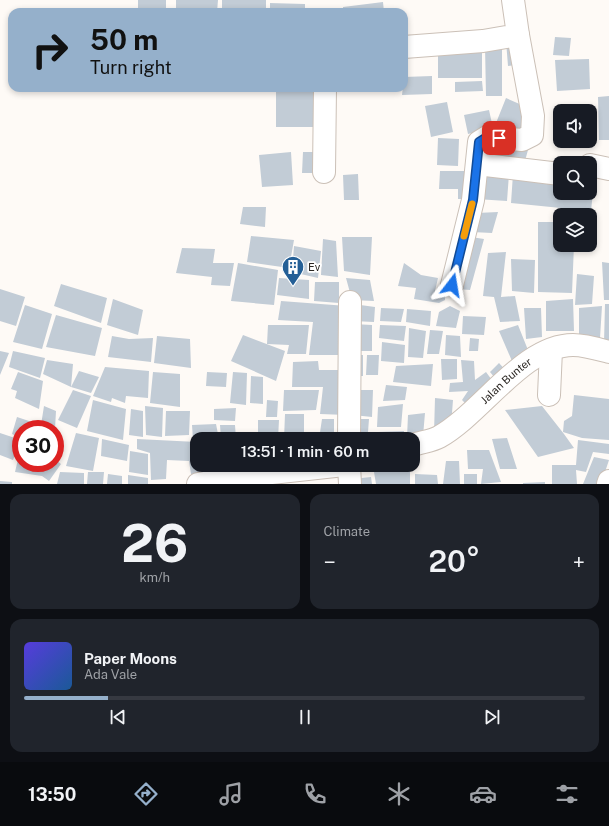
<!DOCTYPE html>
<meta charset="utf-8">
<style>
:root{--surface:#171b24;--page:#20242c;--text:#f1f3f6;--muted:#9ea1a6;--line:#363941;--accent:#95b0cb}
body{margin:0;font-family:"Public Sans",sans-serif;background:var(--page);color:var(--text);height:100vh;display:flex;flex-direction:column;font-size:15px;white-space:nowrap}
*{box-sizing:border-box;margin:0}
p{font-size:13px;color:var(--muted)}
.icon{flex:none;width:22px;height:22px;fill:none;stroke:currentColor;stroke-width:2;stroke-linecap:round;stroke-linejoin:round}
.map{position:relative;height:484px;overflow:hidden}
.side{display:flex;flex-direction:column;gap:10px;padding:10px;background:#0d0f14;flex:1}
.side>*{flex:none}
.top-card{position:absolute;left:8px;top:8px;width:400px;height:84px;border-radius:12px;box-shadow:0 2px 6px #0003;background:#95b0cb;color:#111;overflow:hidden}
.tools{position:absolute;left:553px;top:104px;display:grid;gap:8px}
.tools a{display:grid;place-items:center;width:44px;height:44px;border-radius:8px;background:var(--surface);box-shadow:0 2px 6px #0003;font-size:20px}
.speed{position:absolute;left:12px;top:420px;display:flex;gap:8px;font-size:20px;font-weight:700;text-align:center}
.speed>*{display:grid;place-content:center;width:52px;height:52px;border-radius:50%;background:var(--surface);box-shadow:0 2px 6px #0003;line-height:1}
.speed .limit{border:6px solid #d22;background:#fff;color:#111}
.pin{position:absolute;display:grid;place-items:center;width:34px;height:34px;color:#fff;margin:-17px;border-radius:8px;box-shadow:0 2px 6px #0006}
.me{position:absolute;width:44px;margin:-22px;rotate:14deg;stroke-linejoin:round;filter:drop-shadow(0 0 3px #0008)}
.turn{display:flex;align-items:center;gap:14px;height:84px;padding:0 16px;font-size:18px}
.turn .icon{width:52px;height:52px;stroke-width:2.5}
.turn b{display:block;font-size:28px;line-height:34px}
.big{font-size:30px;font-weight:600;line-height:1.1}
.side .card{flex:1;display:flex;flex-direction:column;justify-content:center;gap:6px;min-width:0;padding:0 14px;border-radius:12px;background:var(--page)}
.side .dial{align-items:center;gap:0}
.dial b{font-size:52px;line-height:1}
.song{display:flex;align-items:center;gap:12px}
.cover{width:48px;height:48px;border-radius:6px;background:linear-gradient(135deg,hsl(250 70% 55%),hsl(210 70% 35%))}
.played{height:4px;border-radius:2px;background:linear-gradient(90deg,var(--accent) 15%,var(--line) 15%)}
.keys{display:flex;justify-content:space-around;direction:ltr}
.heat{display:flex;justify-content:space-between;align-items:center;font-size:22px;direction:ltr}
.side .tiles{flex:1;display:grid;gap:10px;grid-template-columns:1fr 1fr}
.card:last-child{grid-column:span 2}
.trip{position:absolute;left:190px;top:432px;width:230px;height:40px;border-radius:12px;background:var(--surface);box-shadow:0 2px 6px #0003;font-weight:600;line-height:40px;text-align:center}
.tabs{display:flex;height:64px;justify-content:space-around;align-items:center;background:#090b0e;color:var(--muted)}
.tabs .icon{width:28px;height:28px}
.tabs .active{color:var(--accent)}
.tabs b{font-size:18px;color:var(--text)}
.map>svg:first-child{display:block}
</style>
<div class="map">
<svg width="609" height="484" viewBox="0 0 609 484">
<rect width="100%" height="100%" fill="#fefaf6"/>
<!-- building -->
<path fill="#c2ccd6" d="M138,0H166V12H138Z
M176,0H218L217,12H176Z
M222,0H266V12H222Z
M383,2L384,12H343V7Z
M270,3L305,4V12H270Z
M555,37L571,38L569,56L553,55Z
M506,41H514L516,65L508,66Z
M485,46H502V96H486Z
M438,50H482V78H438Z
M589,59L590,89L557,91L555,60Z
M432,76V94L402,95L404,77Z
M482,81L483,91L455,92V82Z
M276,88H299V92H320V127H276Z
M609,96V140H599L598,97Z
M506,98L531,109L520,138L494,128Z
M447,102L453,132L431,137L425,106Z
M563,109H592V130H590V111H563Z
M489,110L493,128L468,134L464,115Z
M438,138L459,139L458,166L437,165Z
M486,140L528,150L523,168L482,160Z
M291,152L293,185L262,187L259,155Z
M303,152H316L315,173H302Z
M440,171H467L466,199H458V189H439Z
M478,172L509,174L507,201L476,199Z
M358,174L359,200H344L343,175Z
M513,174L560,178V193H590V181L594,182L591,211L511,203Z
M243,207H266L265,227L240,224Z
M498,212L492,233L472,232L477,213Z
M538,222H560V245H574L572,293L538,292Z
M251,236L294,240L289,268L247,262Z
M342,237H372L370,275L344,271Z
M471,237L484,239L470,290L457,289Z
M323,239L336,241L338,277L321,275Z
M294,246L321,251L318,278L292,272Z
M182,248L215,249L213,263H234L230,286L211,285L212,277L176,273Z
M506,252L501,297L515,296L520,321L500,322L494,297L483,296L488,253Z
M511,259L535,260L534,293L512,291Z
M602,262L609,263V300H604Z
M238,263L278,270L274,305L231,301Z
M404,263L421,275L438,278L435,291L445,293V300L439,303L414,299L416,288L398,286Z
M577,274L594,276L592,304L575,305Z
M279,278L309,280V299L277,295Z
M346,278L370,280L374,301L352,300Z
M315,282H339V303L314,301Z
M61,284L107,298L101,323L54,306Z
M0,289L25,297L16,326L0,321Z
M113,299L143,310L138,335L107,325Z
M573,299L574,331H546V301Z
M281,301L347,306L343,355H309L313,322L278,320Z
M353,304L375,307L374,322L353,321Z
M605,304H609V343H604Z
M25,305L52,314L42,349L13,342Z
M450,306L460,311L456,328L436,326L439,312Z
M602,306L600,338L579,337V308Z
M381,308L404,309L401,322L380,321Z
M524,308H541L542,337L526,339Z
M407,309L431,311L430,326L406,322Z
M56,315L102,328L95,356L46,347Z
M463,316L486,317L484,335L462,334Z
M353,324L372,325V351H353Z
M268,325H309L306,354H287L289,345L267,344Z
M380,325L406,326L404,341L379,338Z
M518,325L530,355L515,368L499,331Z
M409,328L426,331L423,358L408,357Z
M430,330L443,331L439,354H427Z
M243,335L285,351L276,381L231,361Z
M446,335L460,336L461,357L445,355Z
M112,336L129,339L153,338L151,362L108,357Z
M157,336L190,339L191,368L154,363Z
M470,338L479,339L478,351H469Z
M382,342L405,345L404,363L381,361Z
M0,351L9,353L0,375Z
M13,351L45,358L40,378L9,367Z
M353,355H363V376H353Z
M367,355H379L378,375H366Z
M441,359H457V379L442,380Z
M47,360L73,364L71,387L79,371L99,377L91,393L71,387L43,374Z
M461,360L474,361L475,380L486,372L497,387L472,410L462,400L468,391L449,392L450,383L463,382Z
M318,361L319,370H338L347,415L320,414L323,387H292L293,362Z
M499,363L510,375L500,384L490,372Z
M433,364L431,386L393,382L396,366Z
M105,367L149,371L148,398L126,396L125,403L112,398L111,402L93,396Z
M18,372L43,381L39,409L15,398L17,391L11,389Z
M153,372L180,374V407L150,403Z
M207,372L227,373L226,387L206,386Z
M233,372L247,373L246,405L230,403Z
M251,376L263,377V404L250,403Z
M386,385L407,387L405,400L383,401Z
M73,390L91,396L77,428L58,420Z
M284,390H319L316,410L283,411Z
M354,390H373L372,417L353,415Z
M574,395L609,399V440L582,438L563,432L564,421L572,416Z
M435,398L453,400L451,426L434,433Z
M93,400L126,409L123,440L87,431Z
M267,400L278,401L277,417H266Z
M403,404L401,427H377L378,407Z
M44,406L56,411L55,429H21V438L12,434L17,417L41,425Z
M145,406L163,408L162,437L146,435Z
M542,406L564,434L574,448L538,457L505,410Z
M236,408L235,421L214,420V409Z
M131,409L143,411V437L129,435Z
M166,411H190L189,435L165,436Z
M425,413L423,436L407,437L408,415Z
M285,414H304V439H284Z
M322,419H334V439H319Z
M353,419H369L368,432H352Z
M258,420H279L278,439H258Z
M216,424L219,439L193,440L192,425Z
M220,425H235L236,439H221Z
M404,431L403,439H377L378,432Z
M0,433L21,440L13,460L0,455Z
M76,433L99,438L93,471L66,466Z
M353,434L368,435V439H352Z
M507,438L517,469H500L492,439Z
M102,439L129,445L127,461L101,456Z
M137,439L197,442V465H203V474H191L189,461L167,460L166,479L151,480L150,453L137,449Z
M578,440L609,444V454L593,452L586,472L576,470L577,484H552V465H576Z
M467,450H489L501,482L481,484L483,469H468Z
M130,451L148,454V475L129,472Z
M19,455H21V463H55V459L61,464L49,481L42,476L15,472Z
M594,457L609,460L601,484H583Z
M446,461H459L460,484H443Z
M223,465H242V473L222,475Z
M410,467V484H376L374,472Z
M60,472L84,473V484H57Z
M88,472H104L103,484H87Z
M108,474L122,476V484H107Z
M415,474L437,475L438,484H415Z
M464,474H477V484H464Z
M128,475L148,478V484H128Z
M371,477L372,484H353L352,479Z
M0,481L12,482V484H0Z
M545,482V484H523V483Z"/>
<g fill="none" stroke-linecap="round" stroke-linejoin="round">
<!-- minor casing -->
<g stroke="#cbc0b7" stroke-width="24">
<g id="minor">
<path d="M404,47L483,41L518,35L513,0"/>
<path d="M477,164L560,174"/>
<path d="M590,165L609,169"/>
<path d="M324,172L325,88"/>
<path d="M452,285L473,200L479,142L487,137L522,140L532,135L533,116L518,35"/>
<path d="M549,395L551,350"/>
<path d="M349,439L350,302"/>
<path id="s1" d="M413,445C421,442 432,441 439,437C482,413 523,345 573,345C585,345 598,349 609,352"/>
<path d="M349,465L350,484"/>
<path d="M198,484L245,476L344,465"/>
<path d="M608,484L609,481"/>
</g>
</g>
<!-- minor -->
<use href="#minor" stroke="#fff" stroke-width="22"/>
</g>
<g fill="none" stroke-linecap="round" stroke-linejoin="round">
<!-- route casing -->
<g stroke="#114b97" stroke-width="10">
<path id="route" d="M452,285L473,200L479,142L487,137L499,138"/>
</g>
<!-- route -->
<use href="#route" stroke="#1a73e8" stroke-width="7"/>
<!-- slow -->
<path stroke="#f59e0b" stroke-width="7" d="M464,236L472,204"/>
</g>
<!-- icons -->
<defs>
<g id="building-pin" transform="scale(1.15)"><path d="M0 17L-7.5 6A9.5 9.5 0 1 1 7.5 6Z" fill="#245f96" stroke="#fff"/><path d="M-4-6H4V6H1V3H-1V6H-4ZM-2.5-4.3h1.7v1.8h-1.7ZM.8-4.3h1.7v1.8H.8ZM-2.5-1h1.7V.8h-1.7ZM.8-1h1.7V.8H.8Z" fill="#fff"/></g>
</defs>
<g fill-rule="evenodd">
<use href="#building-pin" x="293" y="267"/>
</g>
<g text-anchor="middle" stroke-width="3.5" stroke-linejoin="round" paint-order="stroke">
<!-- poi labels -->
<g font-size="11" fill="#292521" stroke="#fff" text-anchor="start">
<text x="308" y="271">Ev</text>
</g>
<!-- street labels -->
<g font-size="11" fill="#292521" stroke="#fff">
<text dy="4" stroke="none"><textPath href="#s1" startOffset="115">Jalan Bunter</textPath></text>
</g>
</g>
</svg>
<div class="tools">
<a><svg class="icon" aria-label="sound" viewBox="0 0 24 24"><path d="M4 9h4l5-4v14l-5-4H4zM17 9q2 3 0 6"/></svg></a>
<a><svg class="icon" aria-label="search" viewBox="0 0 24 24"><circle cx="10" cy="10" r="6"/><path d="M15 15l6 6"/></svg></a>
<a><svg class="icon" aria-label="layers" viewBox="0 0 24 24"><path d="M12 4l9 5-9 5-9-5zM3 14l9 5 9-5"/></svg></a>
</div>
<div class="speed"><div class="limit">30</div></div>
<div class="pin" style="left:499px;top:138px;background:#d93025"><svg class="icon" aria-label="arrive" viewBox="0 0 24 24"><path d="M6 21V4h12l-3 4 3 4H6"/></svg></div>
<svg class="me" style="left:452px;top:285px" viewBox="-20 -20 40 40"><path d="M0-17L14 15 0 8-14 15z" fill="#1a73e8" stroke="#fff" stroke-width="4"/></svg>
<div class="trip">13:51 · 1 min · 60 m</div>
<div class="top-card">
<div class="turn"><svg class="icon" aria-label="right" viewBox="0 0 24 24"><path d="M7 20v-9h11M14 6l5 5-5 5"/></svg><div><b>50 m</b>Turn right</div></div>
</div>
</div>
<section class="side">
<div class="tiles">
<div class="card dial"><b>26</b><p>km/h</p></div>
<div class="card"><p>Climate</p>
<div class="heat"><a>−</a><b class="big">20°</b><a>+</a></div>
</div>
<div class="card">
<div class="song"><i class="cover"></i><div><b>Paper Moons</b><p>Ada Vale</p></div></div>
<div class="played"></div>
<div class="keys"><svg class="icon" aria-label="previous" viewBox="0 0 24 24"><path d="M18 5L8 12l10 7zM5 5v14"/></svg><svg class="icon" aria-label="pause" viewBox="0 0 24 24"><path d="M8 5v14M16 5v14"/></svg><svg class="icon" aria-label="next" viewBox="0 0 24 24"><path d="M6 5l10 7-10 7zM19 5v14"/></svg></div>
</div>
</div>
</section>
<nav class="tabs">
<b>13:50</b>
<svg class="icon active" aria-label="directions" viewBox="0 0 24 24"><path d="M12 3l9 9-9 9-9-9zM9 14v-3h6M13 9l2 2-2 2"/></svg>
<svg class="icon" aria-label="music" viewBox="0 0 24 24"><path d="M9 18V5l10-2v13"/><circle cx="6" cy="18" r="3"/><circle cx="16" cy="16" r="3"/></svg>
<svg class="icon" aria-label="phone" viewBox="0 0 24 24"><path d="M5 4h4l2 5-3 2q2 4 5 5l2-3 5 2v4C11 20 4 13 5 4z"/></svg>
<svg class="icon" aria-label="climate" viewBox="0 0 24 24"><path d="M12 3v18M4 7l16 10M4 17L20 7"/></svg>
<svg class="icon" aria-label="car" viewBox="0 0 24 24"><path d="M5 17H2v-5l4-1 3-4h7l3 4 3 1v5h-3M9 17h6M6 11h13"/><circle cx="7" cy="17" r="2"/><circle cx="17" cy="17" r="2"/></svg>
<svg class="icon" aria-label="filters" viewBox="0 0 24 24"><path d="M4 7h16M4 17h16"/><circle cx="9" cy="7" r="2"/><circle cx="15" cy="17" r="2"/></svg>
</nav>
